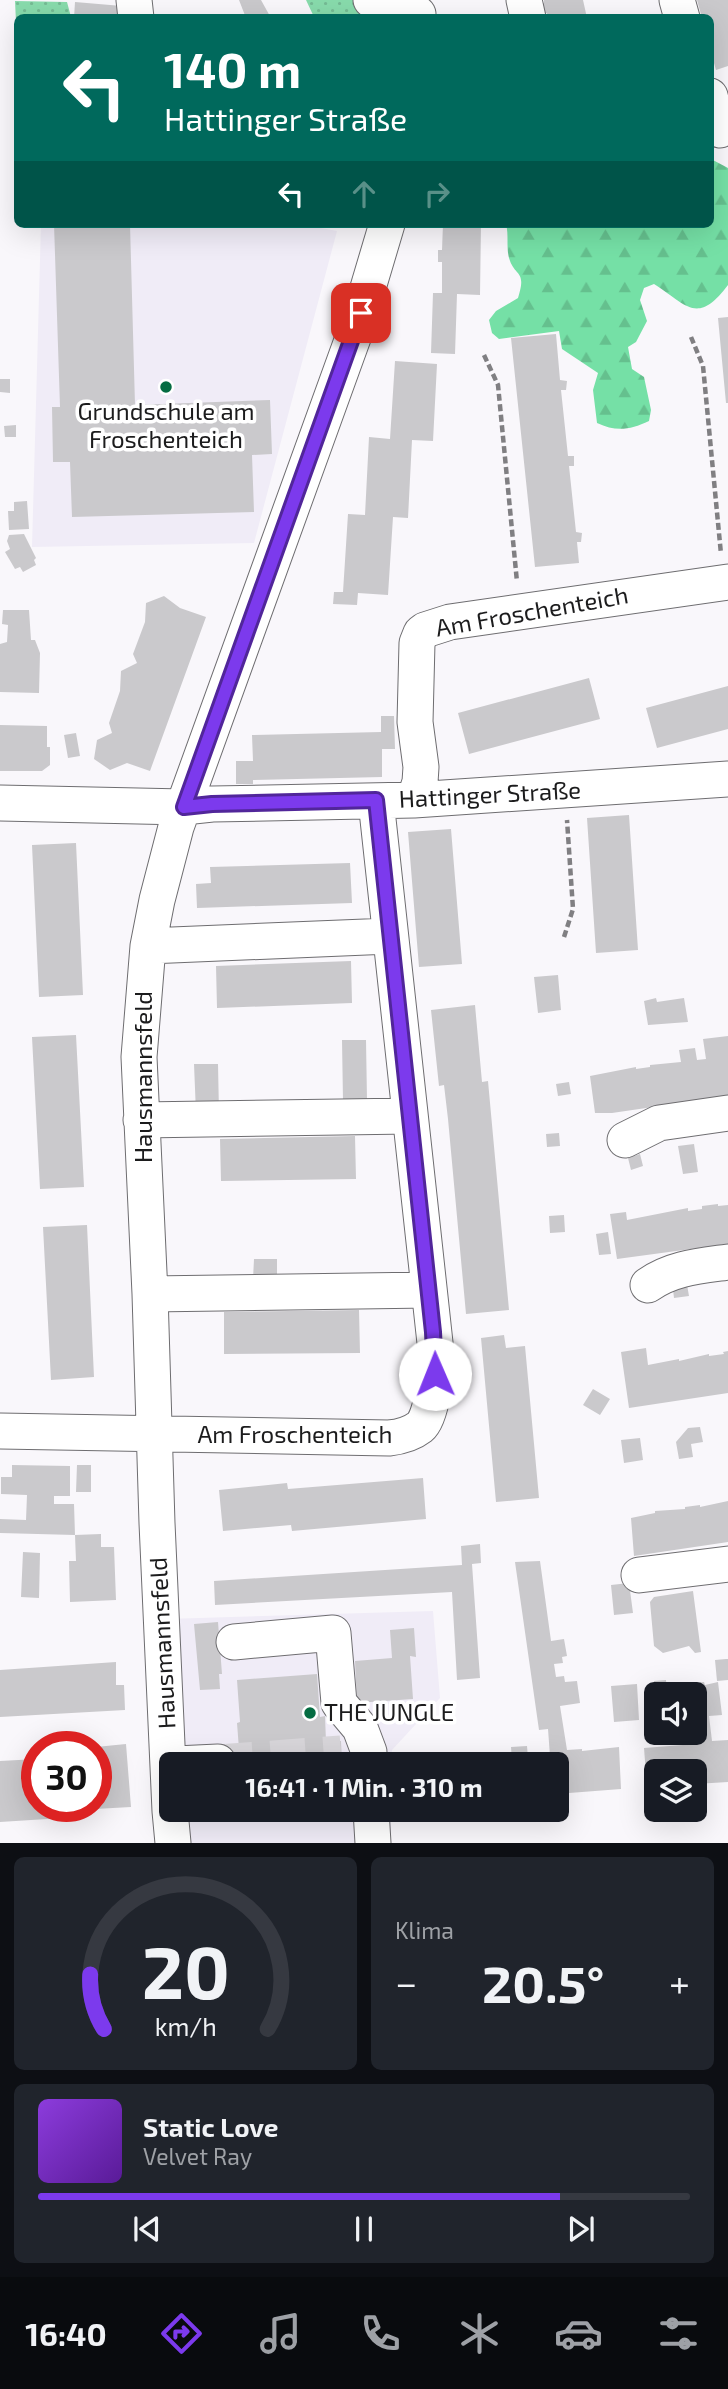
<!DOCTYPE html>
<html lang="de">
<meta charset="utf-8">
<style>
:root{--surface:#171b24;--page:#20242c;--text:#f1f3f6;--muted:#9ea1a6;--line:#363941;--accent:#7c3aed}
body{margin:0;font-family:"Exo 2",sans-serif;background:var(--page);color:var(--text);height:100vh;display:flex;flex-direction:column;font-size:26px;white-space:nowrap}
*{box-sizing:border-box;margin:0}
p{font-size:23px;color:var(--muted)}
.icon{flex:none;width:38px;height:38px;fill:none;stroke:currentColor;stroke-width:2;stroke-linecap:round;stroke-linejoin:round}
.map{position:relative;height:1843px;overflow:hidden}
.details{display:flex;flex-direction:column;gap:14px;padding:14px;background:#0d0f14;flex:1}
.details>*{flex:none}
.hud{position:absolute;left:14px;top:14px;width:700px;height:214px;border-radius:10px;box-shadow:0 7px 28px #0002;background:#00695c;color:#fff;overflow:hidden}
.tools{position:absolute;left:644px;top:1682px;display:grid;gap:14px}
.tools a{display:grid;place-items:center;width:63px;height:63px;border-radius:10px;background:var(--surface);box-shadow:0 7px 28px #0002;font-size:35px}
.speed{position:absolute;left:21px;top:1731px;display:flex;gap:14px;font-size:35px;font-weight:700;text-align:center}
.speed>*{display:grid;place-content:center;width:91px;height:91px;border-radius:50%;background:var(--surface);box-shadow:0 7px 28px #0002;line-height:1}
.speed .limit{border:10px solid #d22;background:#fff;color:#111}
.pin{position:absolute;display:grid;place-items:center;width:60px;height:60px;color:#fff;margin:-30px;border-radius:14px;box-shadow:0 4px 10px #0006}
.me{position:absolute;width:77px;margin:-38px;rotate:359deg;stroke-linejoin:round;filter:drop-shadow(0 0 5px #0008)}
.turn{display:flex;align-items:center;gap:24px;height:147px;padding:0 35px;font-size:32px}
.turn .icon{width:91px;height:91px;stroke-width:2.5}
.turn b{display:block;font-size:49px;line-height:60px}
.lanes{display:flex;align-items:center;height:66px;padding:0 35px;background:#0003;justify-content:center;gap:35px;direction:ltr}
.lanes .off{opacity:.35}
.big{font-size:52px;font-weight:700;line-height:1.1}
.details .tile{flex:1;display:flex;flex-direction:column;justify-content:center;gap:10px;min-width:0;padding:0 24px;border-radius:10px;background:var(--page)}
.details .dial{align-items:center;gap:0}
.dial svg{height:182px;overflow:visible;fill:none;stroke:var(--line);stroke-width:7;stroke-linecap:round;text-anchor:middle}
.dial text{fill:var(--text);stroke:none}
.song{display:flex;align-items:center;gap:21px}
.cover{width:84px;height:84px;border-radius:10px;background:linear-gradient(135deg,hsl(270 70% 55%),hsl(270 70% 35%))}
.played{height:7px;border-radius:4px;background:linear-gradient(90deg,var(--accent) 80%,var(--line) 80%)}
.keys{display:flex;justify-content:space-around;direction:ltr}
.heat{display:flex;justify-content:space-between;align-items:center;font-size:38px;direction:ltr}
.details .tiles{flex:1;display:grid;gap:14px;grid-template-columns:1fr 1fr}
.tile:last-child{grid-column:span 2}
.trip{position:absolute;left:159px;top:1752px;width:410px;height:70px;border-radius:10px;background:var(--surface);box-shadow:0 7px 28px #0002;font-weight:700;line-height:70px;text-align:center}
.tabs{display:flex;height:112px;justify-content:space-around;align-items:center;background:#090b0e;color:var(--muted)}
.tabs .icon{width:49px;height:49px}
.tabs .current{color:var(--accent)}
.tabs b{font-size:32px;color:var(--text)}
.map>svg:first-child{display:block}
</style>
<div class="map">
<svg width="728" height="1843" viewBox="0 0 728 1843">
<defs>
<pattern id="forest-firs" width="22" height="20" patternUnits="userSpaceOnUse" patternTransform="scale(1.75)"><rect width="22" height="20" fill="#75e0a6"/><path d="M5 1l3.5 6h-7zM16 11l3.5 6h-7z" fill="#65c08e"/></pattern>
<pattern id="park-dots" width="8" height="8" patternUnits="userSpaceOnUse" patternTransform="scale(1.75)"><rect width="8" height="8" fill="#88dbac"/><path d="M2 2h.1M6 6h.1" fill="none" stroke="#75bb94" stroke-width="1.8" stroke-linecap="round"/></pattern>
</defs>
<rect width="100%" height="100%" fill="#f9f7fb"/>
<!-- built -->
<path fill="#f0ecf7" d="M41,224H300L337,231L254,543L32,547Z
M433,1611L440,1698L392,1750L391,1764H172L166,1619Z
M173,1810H391V1843H177Z"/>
<!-- forest -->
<path fill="url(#forest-firs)" d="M711,159L728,168V285C697,326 687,305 654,284L644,288L640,300L647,321L636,342L628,347L632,369L644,377L651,410L649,421C630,430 616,432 597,423L593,390L598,373L562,349L559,331L499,339L492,333L489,320L496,311L518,298C527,269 515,278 509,258C506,246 509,235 506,224H710Z"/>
<!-- park -->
<path fill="url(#park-dots)" d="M306,0H355L403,17H314Z
M15,1L67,2L71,17L18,18L17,43Z"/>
<!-- building -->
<path fill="#cac9cc" d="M239,0H261L271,18H246Z
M544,0H583L587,18H548L547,13L544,14L542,4L544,3Z
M697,0H728V66L716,70L710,49V18H702Z
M75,2L122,6L121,18H74Z
M54,224H130L135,405L270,400L272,454L252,455L254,512L72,517L70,462H53L52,407H60Z
M443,224H481L480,295L457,294L455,354L431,353L433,293H442V262H438V250H442Z
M728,317V403H726L718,318Z
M556,334L560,380L567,381L566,390H561L568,456H574V466H569L576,532L582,533L581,542H577L579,563L535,567L511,338Z
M395,361L437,364L433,441L412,440L408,518L393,517L388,595L358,593L357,605L333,604L334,592H343L348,514L365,515L369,437L390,439Z
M0,379H10V393L0,392Z
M16,425V437H5L4,426Z
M27,501L29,529L9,530L8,511H14V502Z
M24,534L36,558L34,560L36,565L23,572L20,567L15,569L5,552L10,549L7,541L9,535Z
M164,596L180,608L206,617L150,771L127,763L110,770L94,759L97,740L112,733L109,723L120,691L121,671L137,663L133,654L145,622L146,603Z
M3,610H29L31,640H35L40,653L39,693L0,692V644L7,642L8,625L2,624Z
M589,678L600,719L469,754L458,713Z
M728,686V729L657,748L646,708Z
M381,716H394L395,749H382V777L253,780V784H236V761H253L252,735L381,732Z
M0,725L47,726V747H50V765L42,771H0Z
M76,733L80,756L68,758L64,735Z
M629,815L638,950L596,953L587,818Z
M451,829L462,964L419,967L408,832Z
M76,843L83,995L39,997L32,845Z
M350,863L352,903L197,908L196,884L211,883L210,867Z
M351,961L352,1003L217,1008L216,966Z
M558,975L561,1010L538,1013L534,977Z
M656,998L657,1002L684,998L688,1022L648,1025L644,1001Z
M475,1005L482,1082L488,1081L509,1310L466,1314L448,1119L444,1085L439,1086L431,1010Z
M76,1035L84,1187L40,1189L32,1037Z
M728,1036V1096L612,1113H595L590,1076L636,1067V1069L650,1067V1065L681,1062L679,1050L695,1048L697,1060L706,1059L703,1039Z
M342,1040H366L367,1100L343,1101Z
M194,1064H218L219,1113H196Z
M569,1082L571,1094L558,1096L556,1084Z
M559,1133L560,1146L547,1147L546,1134Z
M355,1136L356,1179L221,1181L220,1139Z
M694,1144L698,1172L683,1174L678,1146Z
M640,1154L643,1166L631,1170L628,1158Z
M718,1204V1206L728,1205V1244L617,1259L610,1214L626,1212L627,1220L688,1208V1211L702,1209V1206Z
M564,1215L565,1232L550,1233L549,1216Z
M87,1225L94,1377L51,1380L43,1227Z
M608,1232L611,1254L599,1255L596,1234Z
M254,1259H277V1279H253Z
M686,1279L689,1296L674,1298L672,1281Z
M359,1310L360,1353L224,1354V1312Z
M504,1335L506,1348L525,1346L539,1498L496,1502L481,1338Z
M646,1348L648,1365L679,1359V1361L709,1354V1356L724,1354L723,1352L728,1351V1393L629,1408L621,1352Z
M593,1389L610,1399L600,1415L583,1405Z
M700,1427L703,1442L691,1444L693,1457L679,1459L676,1442L688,1428Z
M640,1438L643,1460L624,1463L621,1440Z
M12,1465L70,1466V1496H54V1504H74L75,1535L101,1534V1547H114L116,1600L70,1602L69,1561H76L75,1535L0,1533V1519L26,1520L27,1495L1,1494V1477H12Z
M77,1465H91V1492H76Z
M423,1478L426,1519L292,1531L291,1525L223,1531L219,1490L287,1483L288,1489Z
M728,1501V1542L634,1556L631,1518L655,1513V1511L685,1509V1507L700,1505V1507Z
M480,1544L481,1563L472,1564L480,1678L457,1680L452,1592L215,1605L214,1581L462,1565L461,1546Z
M23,1552L40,1553L39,1598L21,1597Z
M540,1561L551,1641L564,1639L567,1656L562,1657L563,1663L554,1664L556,1677L564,1676L565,1682L577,1681L580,1703L560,1706L567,1750L582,1749V1751L619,1747L621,1789L556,1794V1764H493V1761L512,1760L511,1747L527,1746L528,1758L550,1756L548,1729L539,1730L515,1562Z
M629,1583L633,1613L614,1615L611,1585Z
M693,1591L701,1652L695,1653L689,1646L663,1653L654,1646L650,1602L654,1597Z
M218,1622L222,1674H219L220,1689L200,1690L194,1624Z
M414,1628L416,1657L410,1656L413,1699L357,1703L355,1661L392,1658L390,1630Z
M726,1659H728V1680L717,1681L715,1660Z
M116,1662V1685H124L125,1710L0,1717V1670Z
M317,1674L320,1717L325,1716L326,1742L341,1741L342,1764H218L217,1750L239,1749L237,1723L240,1722L237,1680Z
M666,1680L667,1694H655L654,1681Z
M704,1682L705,1685L718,1682L722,1715L709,1716L712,1741L728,1740V1782L695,1784V1771H656V1787H647L644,1748L696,1744L695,1694H693L692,1683Z
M637,1684L639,1720L614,1722L611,1686Z
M126,1744L131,1807L77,1810L78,1817L0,1822V1761L37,1759V1806H96V1747Z
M466,1755L467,1764H403V1758Z"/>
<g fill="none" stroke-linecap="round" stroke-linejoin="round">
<!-- minor-tunnel -->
<path stroke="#d8d6da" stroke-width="35" stroke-dasharray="35 18" stroke-linecap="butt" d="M218,1762L341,1753"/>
<!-- minor casing -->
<g stroke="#6e6d70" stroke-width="37">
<path id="minor" d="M134,0L136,18
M371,0L418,14
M524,0L528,18
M677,0L682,18
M710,96L720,130
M414,800L420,782L421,767L415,722L417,643L421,633L425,630L450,622L728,582
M0,803L184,807L212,804L414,800L728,779
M148,946L390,936
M141,1120L410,1116
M625,1140L659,1123L728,1113
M648,1285C672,1268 699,1266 728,1262
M150,1294L429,1290
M0,1431L389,1438C399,1437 411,1434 420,1427C433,1416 436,1369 436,1352L376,801
M639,1575L728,1564
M234,1642L333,1633L339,1703L360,1728L369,1752V1764
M176,1764L218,1762
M371,1810L373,1843
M173,1843L170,1811L157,1523L150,1294L139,1057L148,946L157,900L176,827L354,335L387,224"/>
</g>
<!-- path -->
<path stroke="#807f82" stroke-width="4.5" stroke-dasharray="7 3.5" stroke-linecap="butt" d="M691,337L703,366L721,554
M484,355L498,385L517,582
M564,937L573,909L567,820"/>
<!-- minor -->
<use href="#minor" stroke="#fff" stroke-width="35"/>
</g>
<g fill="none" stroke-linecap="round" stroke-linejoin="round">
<!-- route casing -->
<g stroke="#51269a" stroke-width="18">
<path id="route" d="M361,313L184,807L212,804L376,800L433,1332L435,1374"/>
</g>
<!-- route -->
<use href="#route" stroke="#7c3aed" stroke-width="12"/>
</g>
<!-- markers -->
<g fill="#056c42" stroke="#fff" stroke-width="2.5">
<circle cx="166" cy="387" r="7"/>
<circle cx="310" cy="1713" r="7"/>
</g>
<g text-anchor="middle" stroke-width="7" stroke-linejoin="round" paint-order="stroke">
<!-- poi labels -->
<g font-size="24" fill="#1c1c1d" stroke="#fff">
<text x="166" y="420">Grundschule am<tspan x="166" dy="28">Froschenteich</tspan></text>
<text x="324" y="1721" text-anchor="start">THE JUNGLE</text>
</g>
<!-- street labels -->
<g font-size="24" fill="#1c1c1d" stroke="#fff">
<text transform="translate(532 612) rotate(-10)" y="8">Am Froschenteich</text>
<text transform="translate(490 795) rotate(-3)" y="8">Hattinger Straße</text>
<text transform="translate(144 1077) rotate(-90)" y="8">Hausmannsfeld</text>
<text x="295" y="1443">Am Froschenteich</text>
<text transform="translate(163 1643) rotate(-93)" y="8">Hausmannsfeld</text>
</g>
</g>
</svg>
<div class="tools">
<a><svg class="icon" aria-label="sound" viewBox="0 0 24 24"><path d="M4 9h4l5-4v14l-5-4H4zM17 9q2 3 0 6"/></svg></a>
<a><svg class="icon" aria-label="layers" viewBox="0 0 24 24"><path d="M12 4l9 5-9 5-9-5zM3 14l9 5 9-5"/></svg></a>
</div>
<div class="speed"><div class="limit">30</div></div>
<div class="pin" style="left:361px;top:313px;background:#d93025"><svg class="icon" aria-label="arrive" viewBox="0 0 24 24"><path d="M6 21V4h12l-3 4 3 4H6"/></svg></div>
<svg class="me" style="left:435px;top:1374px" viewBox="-20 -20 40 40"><circle r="19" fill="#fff"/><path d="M0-13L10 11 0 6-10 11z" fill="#7c3aed"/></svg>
<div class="trip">16:41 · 1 Min. · 310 m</div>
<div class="hud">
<div class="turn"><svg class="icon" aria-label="left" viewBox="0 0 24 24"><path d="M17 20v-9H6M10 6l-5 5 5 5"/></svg><div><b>140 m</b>Hattinger Straße</div></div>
<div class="lanes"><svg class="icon" aria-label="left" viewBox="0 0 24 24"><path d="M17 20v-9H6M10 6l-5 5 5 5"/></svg><svg class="icon off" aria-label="ahead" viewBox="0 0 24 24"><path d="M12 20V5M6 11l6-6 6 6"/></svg><svg class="icon off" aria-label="right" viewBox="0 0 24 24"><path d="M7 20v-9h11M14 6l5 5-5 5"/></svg></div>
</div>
</div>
<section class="details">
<div class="tiles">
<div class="tile dial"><svg viewBox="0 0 100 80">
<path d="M14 69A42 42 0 1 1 86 69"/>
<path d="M14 69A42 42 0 0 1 8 45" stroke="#7c3aed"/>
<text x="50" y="56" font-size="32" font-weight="700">20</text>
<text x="50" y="72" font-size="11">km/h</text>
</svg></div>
<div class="tile"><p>Klima</p>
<div class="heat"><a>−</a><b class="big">20.5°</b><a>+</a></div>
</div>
<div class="tile">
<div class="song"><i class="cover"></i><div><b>Static Love</b><p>Velvet Ray</p></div></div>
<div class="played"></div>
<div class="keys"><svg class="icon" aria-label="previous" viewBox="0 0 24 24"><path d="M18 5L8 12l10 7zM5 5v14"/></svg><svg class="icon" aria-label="pause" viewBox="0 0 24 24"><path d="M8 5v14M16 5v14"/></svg><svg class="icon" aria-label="next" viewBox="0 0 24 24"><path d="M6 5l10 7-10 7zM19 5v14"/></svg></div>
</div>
</div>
</section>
<nav class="tabs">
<b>16:40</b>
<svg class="icon current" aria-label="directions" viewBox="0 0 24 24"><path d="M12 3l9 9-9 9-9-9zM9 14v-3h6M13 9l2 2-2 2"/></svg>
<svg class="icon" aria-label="music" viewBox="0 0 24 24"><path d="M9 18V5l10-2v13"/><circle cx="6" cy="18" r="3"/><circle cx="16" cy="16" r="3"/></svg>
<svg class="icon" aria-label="phone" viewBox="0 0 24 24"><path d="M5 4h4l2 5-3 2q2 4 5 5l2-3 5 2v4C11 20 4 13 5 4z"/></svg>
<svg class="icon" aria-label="climate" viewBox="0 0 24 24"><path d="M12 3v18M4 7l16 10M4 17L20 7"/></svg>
<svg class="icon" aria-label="car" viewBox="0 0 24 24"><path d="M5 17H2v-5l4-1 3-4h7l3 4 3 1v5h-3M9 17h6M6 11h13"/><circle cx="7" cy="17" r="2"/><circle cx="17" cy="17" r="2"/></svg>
<svg class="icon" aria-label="filters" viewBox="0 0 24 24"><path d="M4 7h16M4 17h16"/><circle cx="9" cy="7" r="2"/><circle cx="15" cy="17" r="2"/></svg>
</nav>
